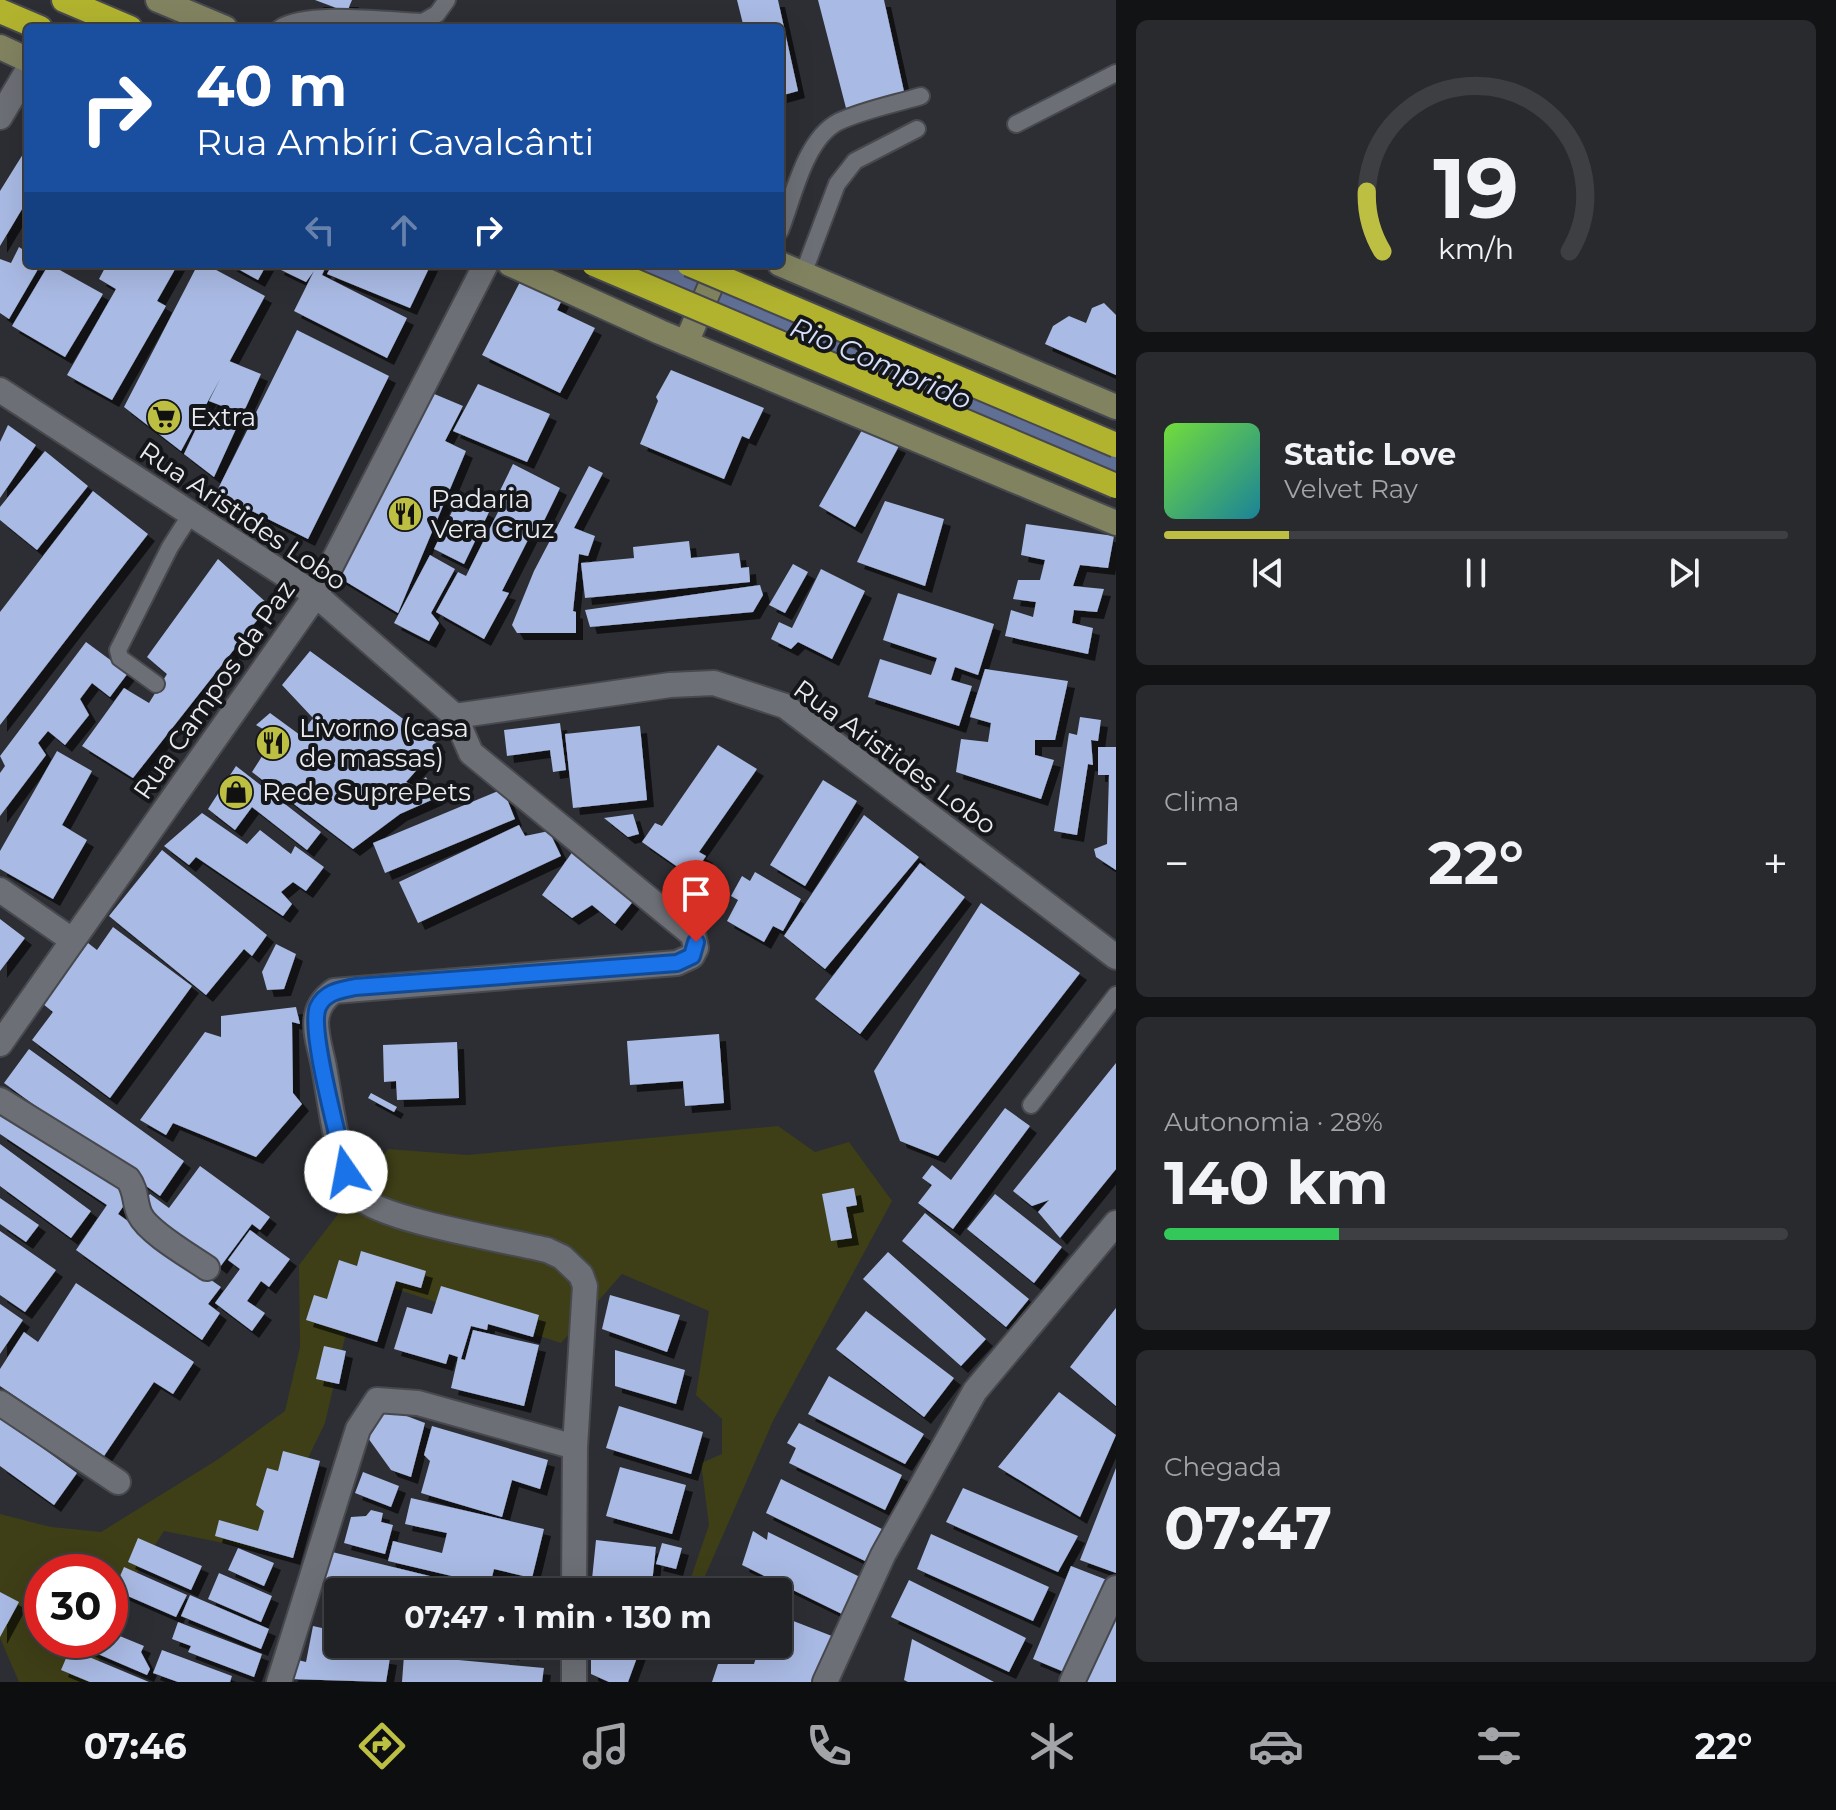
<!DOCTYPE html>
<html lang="pt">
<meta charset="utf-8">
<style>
:root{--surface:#212226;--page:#292a2e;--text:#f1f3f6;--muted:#a2a4a7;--line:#3e3f43;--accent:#bdbf43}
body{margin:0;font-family:Montserrat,sans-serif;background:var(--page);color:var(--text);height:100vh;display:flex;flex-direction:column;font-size:30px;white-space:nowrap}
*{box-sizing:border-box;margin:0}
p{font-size:26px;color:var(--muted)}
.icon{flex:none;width:44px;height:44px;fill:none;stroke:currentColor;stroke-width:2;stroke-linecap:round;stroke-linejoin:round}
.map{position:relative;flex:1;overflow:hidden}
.panel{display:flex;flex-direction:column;gap:20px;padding:20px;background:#121315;width:720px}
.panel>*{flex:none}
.guide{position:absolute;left:24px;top:24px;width:760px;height:244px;border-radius:8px;box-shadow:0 8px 32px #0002,0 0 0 2px var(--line);background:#1a4fa0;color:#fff;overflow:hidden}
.speed{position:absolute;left:24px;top:1554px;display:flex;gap:16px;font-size:40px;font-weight:700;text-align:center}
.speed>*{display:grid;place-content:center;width:104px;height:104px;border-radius:50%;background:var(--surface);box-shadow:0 8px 32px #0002,0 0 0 2px var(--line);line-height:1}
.speed .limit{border:12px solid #d22;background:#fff;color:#111}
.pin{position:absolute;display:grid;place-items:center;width:68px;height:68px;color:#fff;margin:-82px -34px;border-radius:50% 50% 50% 0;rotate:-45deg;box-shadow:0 0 8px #0007}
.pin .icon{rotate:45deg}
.me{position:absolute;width:88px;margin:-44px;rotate:348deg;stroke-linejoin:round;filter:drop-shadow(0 0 6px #0008)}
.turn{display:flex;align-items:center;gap:28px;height:168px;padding:0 40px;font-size:36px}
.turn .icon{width:104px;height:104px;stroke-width:2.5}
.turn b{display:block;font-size:56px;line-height:68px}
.lanes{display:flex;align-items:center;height:76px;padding:0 40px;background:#0003;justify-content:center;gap:40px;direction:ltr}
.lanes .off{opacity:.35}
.big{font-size:60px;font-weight:700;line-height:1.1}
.panel .widget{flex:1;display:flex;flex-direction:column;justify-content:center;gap:12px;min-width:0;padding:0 28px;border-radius:12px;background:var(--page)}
.panel .dial{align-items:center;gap:0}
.dial svg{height:208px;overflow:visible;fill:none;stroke:var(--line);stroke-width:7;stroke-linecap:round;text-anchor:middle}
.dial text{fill:var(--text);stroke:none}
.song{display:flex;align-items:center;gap:24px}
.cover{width:96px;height:96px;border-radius:12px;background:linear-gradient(135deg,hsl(100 70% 55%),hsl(190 70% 35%))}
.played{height:8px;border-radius:4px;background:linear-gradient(90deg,var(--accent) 20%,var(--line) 20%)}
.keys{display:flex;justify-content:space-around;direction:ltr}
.heat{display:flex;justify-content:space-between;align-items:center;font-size:44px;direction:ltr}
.charge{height:12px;border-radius:6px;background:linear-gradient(90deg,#34c759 28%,var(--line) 0)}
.trip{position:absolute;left:324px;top:1578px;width:468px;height:80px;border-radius:8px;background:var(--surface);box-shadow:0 8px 32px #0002,0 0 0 2px var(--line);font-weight:700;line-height:80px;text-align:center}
.tab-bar{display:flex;height:128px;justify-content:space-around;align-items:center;background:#0d0e0f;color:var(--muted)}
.tab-bar .icon{width:56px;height:56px}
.tab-bar .active{color:var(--accent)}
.tab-bar b{font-size:36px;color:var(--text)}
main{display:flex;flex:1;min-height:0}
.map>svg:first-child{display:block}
</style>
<main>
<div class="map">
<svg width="1116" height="1682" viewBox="0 0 1116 1682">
<defs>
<filter id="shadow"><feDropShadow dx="7" dy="7" stdDeviation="0" flood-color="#0009"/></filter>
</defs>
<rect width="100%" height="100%" fill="#2c2e33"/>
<!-- green -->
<path fill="#3e3f17" d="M778,1126L815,1152L849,1142L892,1201L773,1421L698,1592H686L709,1525L701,1463L722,1454V1419L696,1395L709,1311L622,1274L561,1343L359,1277L325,1423L263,1551L164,1531L130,1584L110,1632V1572H42V1640H107L90,1682H19L0,1638V1514L51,1527L101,1532L217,1460L285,1411L300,1347L299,1265L388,1149L467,1155Z"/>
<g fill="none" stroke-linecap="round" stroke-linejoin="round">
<!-- river -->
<path stroke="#606f96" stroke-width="54" d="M646,264L1116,463"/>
</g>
<!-- building -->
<path fill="#a9bae4" filter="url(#shadow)" d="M315,0H352L347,12Z
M737,0H778L798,91L780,96V28H744Z
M818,0H884L905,96L846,108Z
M28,146V199L0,246V191Z
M19,247L28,253V264H41L9,319L0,313V259L11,263Z
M49,264L103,294L65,357L12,326Z
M107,264H178L157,301L166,306L112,400L67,375L116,289L99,279Z
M198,264H205L265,296L181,451L124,407Z
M229,264H267L258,280Z
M279,264H327L322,275L407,318L387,358L294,311L314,271L306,282L277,268Z
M332,264H431L410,308L327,274Z
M520,282L562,300L557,310L595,328L560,393L482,355Z
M1104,303L1116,315V375L1045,344L1053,326L1069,316L1086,323L1092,308Z
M297,330L389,376L308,539L216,493Z
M229,361L261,374L214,477L184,454L203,414L215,421L222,406L209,401Z
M671,370L764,408L749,439L742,436L724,479L640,444L658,401L656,397Z
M478,384L550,414L527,462L453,431Z
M432,393L463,406L445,441L466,451L398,613L338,577Z
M8,425L36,445L0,498V442Z
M862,430L899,446L855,527L819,506Z
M45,451L88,486L37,550L0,520V507Z
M513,464L560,488L540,529L535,526L502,591L509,593L484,639L436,612L458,572L466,576L499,510L492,507Z
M589,466L603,473L574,528L595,536L588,556L579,554L573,611L576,612V633H517L512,625L534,571Z
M93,491L148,534L0,725V612Z
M459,497L489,512L464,564L434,549Z
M885,501L944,519L925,586L857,562Z
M1026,524L1114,536L1108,568L1080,565L1073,586L1104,589L1097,612L1074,610L1072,623L1093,628L1088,654L1005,636L1011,610L1033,617L1036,602L1013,599L1018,580H1040L1045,560L1021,555Z
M689,541L691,558L739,553L741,568L749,567L750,582L585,598L581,563L634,558L633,547Z
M430,555L455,569L431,613L439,623L429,641L394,623Z
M218,559L269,605L133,778L82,746L124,688L149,703L167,674L147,657Z
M793,564L808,572L785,613L769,605Z
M821,569L865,591L832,659L798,642L791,649L771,639L779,622L792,628Z
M760,585L763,595L753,612L590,627L585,610Z
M898,593L994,624L978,675L955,667L951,680L972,686L959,726L868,697L880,659L931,675L937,658L883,640Z
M86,642L128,673L110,697L92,683L80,699L89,715L65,745L48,731L38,743L46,755L0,816V773L5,766L0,756Z
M310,651L439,745L406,782L415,787L426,777L436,798L400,814L353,849L252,772L275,736L256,725L270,713L300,735L313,718L282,685Z
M985,669L1068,681L1055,740H1035V755L1054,760L1041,799L956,772L961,739L988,742L991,723L970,717Z
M1080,717L1101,720L1098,741L1091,740L1093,765L1088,764L1077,835L1054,831L1069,733L1077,735Z
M560,723L566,770L553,772L550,750L507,756L504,730Z
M640,726L647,800L573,808L565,734Z
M718,745L757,769L699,852L706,856L692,877L642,842L655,823L662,826Z
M1098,747H1116V870L1096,857L1094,849L1107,844L1109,775H1098Z
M57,751L92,771L62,825L87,840L53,899L0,869V851Z
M236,766L321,832L307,850L252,807L235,830L208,809Z
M823,780L857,801L805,886L770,865Z
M503,789L515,819L385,873L373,843Z
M202,813L247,844L260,830L291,854L295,846L324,867L306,891L293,882L281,892L292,904L283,916L196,857L189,865L164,846Z
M633,814L639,834L628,837L604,818Z
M864,815L919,857L825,969L784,936Z
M519,825L525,836L549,831L561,856L418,923L399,882Z
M578,844L639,894L615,924L592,905L572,918L542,895Z
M162,850L267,935L252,956L244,949L206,995L109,916Z
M920,863L965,897L860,1034L815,999Z
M755,872L801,899L783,931L773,926L764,942L727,921L738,900L731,896L742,876L750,881Z
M981,903L1080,973L938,1156L900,1141L874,1071Z
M0,919L25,938L0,971Z
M113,927L192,986L110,1098L32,1040L53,1012L43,1004L88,943L97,950Z
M276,944L296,954L284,989L267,990L262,972Z
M296,1007L300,1024L292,1022L293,1093L302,1104L256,1157L173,1123L166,1135L140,1120L205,1032L221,1037V1016Z
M719,1034L724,1103L685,1106L683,1081L630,1085L627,1041Z
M457,1042L459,1098L397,1100L396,1081L384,1082L383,1045Z
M29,1049L184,1161L160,1196L4,1083Z
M1116,1063V1169L1060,1238L1038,1212L1049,1200L1032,1206L1013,1191Z
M371,1093L397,1107L394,1112L368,1098Z
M0,1103L133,1192L118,1214L221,1287L208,1304L220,1313L202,1340L76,1250L107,1205L0,1134Z
M1005,1108L1030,1126L953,1229L918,1203L932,1185L922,1178L932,1165L951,1180Z
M0,1144L91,1211L71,1238L0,1186Z
M200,1166L270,1217L260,1230L252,1224L220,1267L140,1207L150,1194L169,1208Z
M854,1188L857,1205L846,1207L852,1238L831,1241L822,1194Z
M995,1194L1062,1247L1034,1283L967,1229Z
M0,1198L39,1225L26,1242L0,1224Z
M925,1213L1029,1299L1006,1327L902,1241Z
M250,1230L290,1259L269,1287L261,1281L247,1301L265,1313L252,1331L215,1303L240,1269L228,1260Z
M0,1231L56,1270L25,1312L0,1295Z
M361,1251L426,1271L421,1288L396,1281L377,1342L306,1320L314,1295L327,1299L339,1260L357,1266Z
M888,1252L986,1339L961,1366L863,1279Z
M76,1283L194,1362L173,1394L154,1382L104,1456L0,1386V1369L24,1332L38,1342Z
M441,1286L539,1315L533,1337L488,1324L487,1330L471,1326L461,1359L465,1360L473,1330L539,1345L524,1406L451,1388L458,1357L449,1354L446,1364L394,1349L407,1307L432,1314Z
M610,1295L680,1315L667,1352L602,1329Z
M0,1304L23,1320L0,1354Z
M1116,1308V1406L1070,1367Z
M866,1311L954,1378L924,1417L836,1349Z
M324,1346L346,1351L339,1384L316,1379Z
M615,1350L685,1370L676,1404L615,1386Z
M829,1376L924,1434L905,1464L808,1414Z
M1059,1392L1116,1435L1080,1517L998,1467Z
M619,1406L703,1432L691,1474L606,1448Z
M391,1410L425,1423L411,1477L391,1470L368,1438L373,1421Z
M0,1417L77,1473L54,1505L0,1466Z
M799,1423L902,1475L885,1510L789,1463L796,1448L787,1443Z
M432,1426L548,1460L540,1489L512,1480L502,1517L421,1493L430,1461L424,1455Z
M283,1451L320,1461L293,1558L215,1536L219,1520L258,1531L264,1511L256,1505L267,1468L278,1471Z
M620,1467L686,1485L672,1534L606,1516Z
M1116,1468V1573L1080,1560Z
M363,1472L399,1486L391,1507L355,1493Z
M781,1479L882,1529L865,1561L766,1513Z
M963,1488L1078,1536L1058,1572L946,1522Z
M411,1498L544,1529L532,1578L494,1569L490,1585L388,1561L393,1541L442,1553L447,1533L405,1524Z
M371,1510L383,1513L381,1522L393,1525L385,1554L344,1543L351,1517L366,1516Z
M753,1531L767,1540L768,1532L860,1577L842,1614L742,1565Z
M931,1534L1049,1587L1033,1621L917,1569Z
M138,1538L202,1566L191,1590L128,1562Z
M596,1540L656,1547L651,1592L591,1589Z
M662,1543L682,1548L676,1569L656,1564Z
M238,1548L274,1563L264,1586L228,1570Z
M328,1551L450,1581L448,1592H343L319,1586Z
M1071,1566L1107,1580L1069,1674L1033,1659Z
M124,1567L187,1595L176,1617L114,1590Z
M219,1573L272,1596L261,1622L208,1599Z
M909,1580L1026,1638L1009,1672L891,1617Z
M0,1592L19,1602L0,1637Z
M190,1595L269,1629L261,1649L181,1616Z
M1116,1605V1682H1084Z
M324,1615L338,1617V1644H374L372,1655L390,1658L386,1682L290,1679L294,1659L306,1662L313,1626L322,1628Z
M778,1615L837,1638L818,1682H712L718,1664H754L759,1648L748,1644H778Z
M178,1622L262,1654L254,1677L188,1652L191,1646L172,1639Z
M110,1632L144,1646L141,1652L150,1669L147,1675L77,1645L79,1640H110Z
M912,1639L994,1682H908L904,1680Z
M473,1644H514L512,1654Z
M591,1644H642L628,1682H609L591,1674Z
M70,1649L149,1682H90L61,1670Z
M162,1650L232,1676L230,1682H178L153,1673Z
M404,1655L544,1668L542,1682H402Z"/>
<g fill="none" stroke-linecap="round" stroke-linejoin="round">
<!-- lane casing -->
<g stroke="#47494e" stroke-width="20">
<path id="lane" d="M280,28C310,10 387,21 423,22L437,14L447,0
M1016,124L1116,73
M780,231C793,199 804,140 838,122C863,110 895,104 921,96
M803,274L837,184L855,161L917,129
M156,684L120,658L118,650L170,547L191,514
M1031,1105L1116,995"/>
</g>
<!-- street casing -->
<g stroke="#47494e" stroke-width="28">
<path id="street" d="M0,117L28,70
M0,390L316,595L455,716L670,685L714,683L785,706L1116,957
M455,716L471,753L693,935L696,948L692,956L677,963L334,991C307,1010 317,1035 323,1062C330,1095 337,1174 360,1197C381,1220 510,1241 547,1250L562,1257L581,1275L585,1286L575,1447L574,1592
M0,890L72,940
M0,1044L316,595L486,264
M0,1100L128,1179C137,1191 134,1203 140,1215C149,1233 190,1256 207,1268
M0,1403L118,1482
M279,1682L358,1429L377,1400L418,1403L575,1447
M574,1682V1644
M825,1682L883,1555L975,1391L1116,1223
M1072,1682L1116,1588"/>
</g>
<!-- secondary casing -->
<g stroke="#47494e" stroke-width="28">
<path id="secondary" d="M158,0L225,28
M0,47L28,60
M510,264L660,332L1116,523
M780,264L1116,407
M686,343L720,264"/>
</g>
<!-- highway casing -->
<g stroke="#47494e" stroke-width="28">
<path id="highway" d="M64,0L130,28
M0,11L40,28"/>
</g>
<!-- lane -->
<use href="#lane" stroke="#6c6f75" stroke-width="16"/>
<!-- street -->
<use href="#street" stroke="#6c6f75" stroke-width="24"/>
<!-- secondary -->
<use href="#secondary" stroke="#818360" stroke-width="24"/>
<!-- highway -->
<use href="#highway" stroke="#b1b32f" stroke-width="24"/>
<!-- highway-bridge casing -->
<g stroke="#47494e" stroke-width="28" stroke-linecap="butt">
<path id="highway-bridge" d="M594,264L1116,486
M689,264L1116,445"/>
</g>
<!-- highway-bridge -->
<use href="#highway-bridge" stroke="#b1b32f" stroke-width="24"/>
</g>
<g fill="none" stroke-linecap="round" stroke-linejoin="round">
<!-- route casing -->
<g stroke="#114b97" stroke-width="20">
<path id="route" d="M346,1172C340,1142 308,1029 318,1007C325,992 340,990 355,987L677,963L692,956L696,942"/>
</g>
<!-- route -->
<use href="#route" stroke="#1a73e8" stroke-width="14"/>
</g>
<!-- icons -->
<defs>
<g id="supermarket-disc" transform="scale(1.8)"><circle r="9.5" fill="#bdbf43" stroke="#151619"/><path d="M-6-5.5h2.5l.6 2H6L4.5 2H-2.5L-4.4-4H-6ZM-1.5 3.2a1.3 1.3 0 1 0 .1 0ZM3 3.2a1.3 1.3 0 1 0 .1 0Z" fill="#111"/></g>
<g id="restaurant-disc" transform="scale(1.8)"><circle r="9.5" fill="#bdbf43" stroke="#151619"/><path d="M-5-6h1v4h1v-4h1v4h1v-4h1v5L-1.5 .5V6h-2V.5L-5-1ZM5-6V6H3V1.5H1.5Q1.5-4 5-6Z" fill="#111"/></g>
<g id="shop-disc" transform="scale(1.8)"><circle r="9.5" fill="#bdbf43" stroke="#151619"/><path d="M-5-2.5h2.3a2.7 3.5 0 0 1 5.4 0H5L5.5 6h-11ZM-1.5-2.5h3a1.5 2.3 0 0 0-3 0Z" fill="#111"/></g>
</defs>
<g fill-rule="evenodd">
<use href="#supermarket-disc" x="164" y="417"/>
<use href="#restaurant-disc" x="405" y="514"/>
<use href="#restaurant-disc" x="273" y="743"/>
<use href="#shop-disc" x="236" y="792"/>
</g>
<g text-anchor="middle" stroke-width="8" stroke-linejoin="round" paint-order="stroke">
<!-- poi labels -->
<g font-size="26" fill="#e9ebee" stroke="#151619" text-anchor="start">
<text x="190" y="426">Extra</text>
<text x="431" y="508">Padaria<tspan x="431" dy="30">Vera Cruz</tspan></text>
<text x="299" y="737">Livorno (casa<tspan x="299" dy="30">de massas)</tspan></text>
<text x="262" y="801">Rede SuprePets</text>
</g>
<!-- street labels -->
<g font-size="26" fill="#e9ebee" stroke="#151619">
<text transform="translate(243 516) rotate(34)" y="9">Rua Aristides Lobo</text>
<text transform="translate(214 690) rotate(-55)" y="9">Rua Campos da Paz</text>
<text transform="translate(895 757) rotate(36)" y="9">Rua Aristides Lobo</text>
</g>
<!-- water labels -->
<g font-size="28" font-style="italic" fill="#d5e0fa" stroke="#151619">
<text transform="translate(881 363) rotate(23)" y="10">Rio Comprido</text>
</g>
</g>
</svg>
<div class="speed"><div class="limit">30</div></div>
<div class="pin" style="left:696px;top:942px;background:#d93025"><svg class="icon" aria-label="arrive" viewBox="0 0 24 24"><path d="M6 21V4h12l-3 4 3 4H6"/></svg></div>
<svg class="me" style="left:346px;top:1172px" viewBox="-20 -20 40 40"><circle r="19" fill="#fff"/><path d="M0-13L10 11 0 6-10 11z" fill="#1a73e8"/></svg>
<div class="trip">07:47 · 1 min · 130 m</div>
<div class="guide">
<div class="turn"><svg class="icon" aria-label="right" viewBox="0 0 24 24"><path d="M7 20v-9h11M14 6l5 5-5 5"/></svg><div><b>40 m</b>Rua Ambíri Cavalcânti</div></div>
<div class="lanes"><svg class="icon off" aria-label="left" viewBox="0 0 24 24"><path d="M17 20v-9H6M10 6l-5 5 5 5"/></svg><svg class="icon off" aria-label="ahead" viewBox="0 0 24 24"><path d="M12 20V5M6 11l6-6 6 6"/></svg><svg class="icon" aria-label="right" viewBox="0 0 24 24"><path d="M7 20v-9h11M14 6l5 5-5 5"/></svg></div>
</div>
</div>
<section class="panel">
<div class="widget dial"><svg viewBox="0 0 100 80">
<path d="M14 69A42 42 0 1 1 86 69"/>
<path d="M14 69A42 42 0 0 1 8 46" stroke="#bdbf43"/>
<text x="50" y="56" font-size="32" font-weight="700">19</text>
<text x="50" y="72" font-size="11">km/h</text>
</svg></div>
<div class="widget">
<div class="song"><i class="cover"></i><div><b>Static Love</b><p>Velvet Ray</p></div></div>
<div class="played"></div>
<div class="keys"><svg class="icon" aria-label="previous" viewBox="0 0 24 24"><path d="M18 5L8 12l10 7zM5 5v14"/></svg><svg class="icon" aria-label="pause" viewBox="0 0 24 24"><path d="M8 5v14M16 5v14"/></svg><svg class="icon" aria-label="next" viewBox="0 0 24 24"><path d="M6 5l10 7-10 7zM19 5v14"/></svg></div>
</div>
<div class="widget"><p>Clima</p>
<div class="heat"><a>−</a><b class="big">22°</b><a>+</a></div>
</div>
<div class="widget"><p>Autonomia · 28%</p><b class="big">140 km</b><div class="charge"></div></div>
<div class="widget"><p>Chegada</p><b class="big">07:47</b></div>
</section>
</main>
<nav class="tab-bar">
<b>07:46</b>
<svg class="icon active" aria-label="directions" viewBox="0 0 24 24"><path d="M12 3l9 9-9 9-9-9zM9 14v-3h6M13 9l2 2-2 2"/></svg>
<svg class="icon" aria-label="music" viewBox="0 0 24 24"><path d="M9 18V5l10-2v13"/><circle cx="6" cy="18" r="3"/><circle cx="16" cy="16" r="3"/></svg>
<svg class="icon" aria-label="phone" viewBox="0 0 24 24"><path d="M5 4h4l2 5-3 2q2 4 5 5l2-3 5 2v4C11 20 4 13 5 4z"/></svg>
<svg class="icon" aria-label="climate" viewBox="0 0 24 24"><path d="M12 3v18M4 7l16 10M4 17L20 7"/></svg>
<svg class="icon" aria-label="car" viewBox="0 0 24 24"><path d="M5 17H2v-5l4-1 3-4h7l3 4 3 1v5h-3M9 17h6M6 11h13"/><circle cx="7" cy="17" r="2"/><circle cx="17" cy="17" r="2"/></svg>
<svg class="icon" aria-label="filters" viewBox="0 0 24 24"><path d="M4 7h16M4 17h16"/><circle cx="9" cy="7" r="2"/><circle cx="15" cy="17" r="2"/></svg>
<b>22°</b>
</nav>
